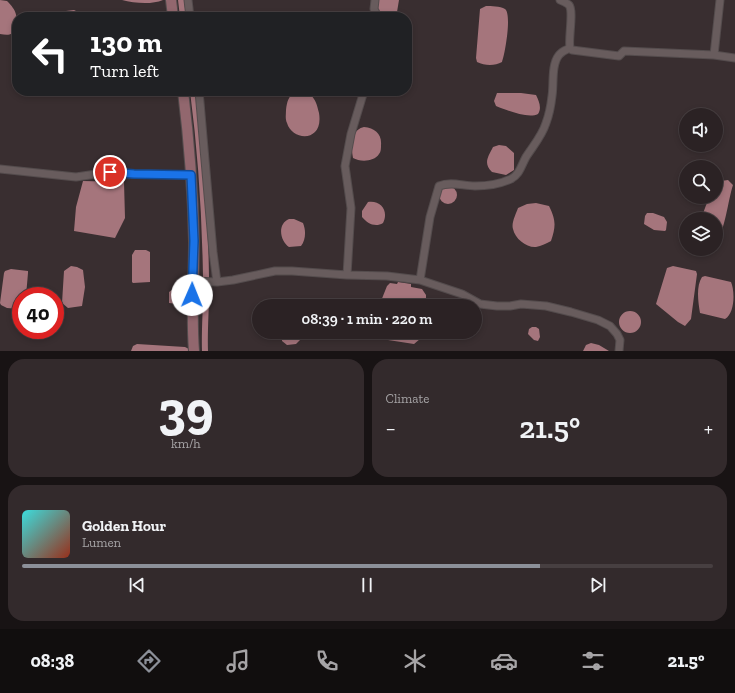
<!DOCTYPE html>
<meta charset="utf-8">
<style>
:root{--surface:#2b2224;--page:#332a2c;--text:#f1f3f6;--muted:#a6a4a6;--line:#473f41;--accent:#8c9099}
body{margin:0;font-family:"Zilla Slab",serif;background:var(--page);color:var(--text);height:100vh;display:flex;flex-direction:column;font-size:15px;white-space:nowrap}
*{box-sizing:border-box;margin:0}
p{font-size:13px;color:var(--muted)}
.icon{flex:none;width:22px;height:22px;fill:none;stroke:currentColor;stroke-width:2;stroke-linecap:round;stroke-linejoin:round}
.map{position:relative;height:351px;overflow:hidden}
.side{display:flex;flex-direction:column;gap:8px;padding:8px;background:#181314;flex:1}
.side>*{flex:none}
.banner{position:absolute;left:12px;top:12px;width:400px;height:84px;border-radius:16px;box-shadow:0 2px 6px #0003,0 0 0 1px var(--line);background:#202124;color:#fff;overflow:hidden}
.fabs{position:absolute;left:679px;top:108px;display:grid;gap:8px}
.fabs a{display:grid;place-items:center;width:44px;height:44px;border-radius:50%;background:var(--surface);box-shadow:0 2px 6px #0003,0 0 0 1px var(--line);font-size:20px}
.speed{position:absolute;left:12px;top:287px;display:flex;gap:8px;font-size:20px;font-weight:700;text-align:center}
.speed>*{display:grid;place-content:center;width:52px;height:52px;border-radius:50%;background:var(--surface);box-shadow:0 2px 6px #0003,0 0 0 1px var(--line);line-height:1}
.speed .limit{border:6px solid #d22;background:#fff;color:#111}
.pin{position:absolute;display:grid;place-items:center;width:34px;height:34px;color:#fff;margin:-17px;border:2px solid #fff;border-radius:50%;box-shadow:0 1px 4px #0007}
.me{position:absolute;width:44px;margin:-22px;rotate:1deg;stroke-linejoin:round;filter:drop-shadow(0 0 3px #0008)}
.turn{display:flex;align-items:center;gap:14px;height:84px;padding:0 12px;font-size:18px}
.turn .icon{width:52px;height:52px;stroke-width:2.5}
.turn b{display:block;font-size:28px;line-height:34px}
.big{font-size:30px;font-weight:600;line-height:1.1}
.side .widget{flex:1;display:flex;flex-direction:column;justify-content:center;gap:6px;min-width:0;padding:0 14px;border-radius:16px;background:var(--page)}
.side .dial{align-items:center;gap:0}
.dial b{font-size:52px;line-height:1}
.song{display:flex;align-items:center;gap:12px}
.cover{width:48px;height:48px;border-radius:6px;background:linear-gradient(135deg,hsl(180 70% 55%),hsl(10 70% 35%))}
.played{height:4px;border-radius:2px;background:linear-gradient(90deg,var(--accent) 75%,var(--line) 75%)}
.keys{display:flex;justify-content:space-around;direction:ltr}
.heat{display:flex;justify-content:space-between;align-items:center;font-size:22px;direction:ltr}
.side .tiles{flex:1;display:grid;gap:8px;grid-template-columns:1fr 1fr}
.widget:last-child{grid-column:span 2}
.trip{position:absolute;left:252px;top:299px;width:230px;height:40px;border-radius:20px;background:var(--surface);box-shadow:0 2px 6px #0003,0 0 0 1px var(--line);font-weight:600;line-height:40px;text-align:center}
.tabs{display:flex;height:64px;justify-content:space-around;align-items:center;background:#110e0e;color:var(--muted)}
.tabs .icon{width:28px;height:28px}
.tabs .active{color:var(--accent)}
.tabs b{font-size:18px;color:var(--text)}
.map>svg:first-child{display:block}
</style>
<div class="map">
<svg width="735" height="351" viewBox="0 0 735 351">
<rect width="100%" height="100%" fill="#392e30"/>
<!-- water -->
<path fill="#a5757c" d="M0,0L7,1C17,11 17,15 17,29C12,36 7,35 0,34Z
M122,0H163C151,5 134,3 122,0Z
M376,0H399L397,12L393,16H381L377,11Z
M486,6C491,6 500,6 505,9C512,14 505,54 502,62C495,66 485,66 477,62L476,58L480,9Z
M74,10L82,14L83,17H60L66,11Z
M296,92L310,94C316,100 317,105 319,113C324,143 292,141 287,123C285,119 286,114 286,110C287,102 288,96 296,92Z
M497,93H521L536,95C539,101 542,108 538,114C528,119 506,110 496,106L494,101Z
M364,127C375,128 382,134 381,145C381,148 381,152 379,154C374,162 360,162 353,158C351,147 350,130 364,127Z
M499,145L506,146L514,153V170L506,175L492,172C483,163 488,157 493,147Z
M728,180L733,185C728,200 725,232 716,241V219H701L709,197H716V184L721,181Z
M83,181L124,182L125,218L115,238L74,231L76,207Z
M439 195a9 9 0 1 1 18 0a9 9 0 1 1-18 0Z
M368,202C381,200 389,211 383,223C375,228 367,223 362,217V211Z
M536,203L549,206C556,220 556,226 551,241C547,243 541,246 536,247C527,248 515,239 513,229C511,223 516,214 518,208L527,204Z
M647,213H653L664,217L667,222L666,230L665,231L654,230L644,224L645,216Z
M289,219H294L303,223C306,230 306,240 301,246L289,247C280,241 277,224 289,219Z
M135,250H146L150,252V282L133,283L132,282V255Z
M71,266L77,267L83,270L85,287L82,306L68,308L62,303L64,271Z
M673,266L696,271L697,274L691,319L685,326L678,322L656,304L667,268Z
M11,269L28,271V273L26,296H21L20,309L7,308L1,305L0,303L4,273L5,271Z
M705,276L731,282C735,291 735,313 725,319L700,313C698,301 696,286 702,277Z
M398,282L411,284V287L422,289L426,295V306H379L387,286L390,283L397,284Z
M172,290L188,291V303L187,305L169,303V292Z
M619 322a11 11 0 1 1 22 0a11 11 0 1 1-22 0Z
M532,327H536L539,329L540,337L538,341L534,340L528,334L529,329Z
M282,332H299L300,340L296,344L287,345L282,341Z
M380,332H424L420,339L414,344L388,340Z
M591,343L599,345L609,351H583L586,345Z
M137,344L185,347L189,349V351H131L133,346Z"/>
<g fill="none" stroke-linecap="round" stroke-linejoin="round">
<!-- canal -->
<path stroke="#a5757c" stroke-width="6" d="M181,0L183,17
M193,91C201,152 205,215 206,277C207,302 204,326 205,351"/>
<!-- street casing -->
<g stroke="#544c4d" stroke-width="9">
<path id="street" d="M188,0L190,17
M375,0L374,9L378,17
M560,0C562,1 567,3 569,5C574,11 568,39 570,48L572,50L619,56L624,51L714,55L735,58
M714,55L720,0
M199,91L213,252L217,282
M0,169L76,177L110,172L134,174L191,175
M347,275L351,208L345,166L351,134L364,91
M420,280L430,217L439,186C451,181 463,186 475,186C487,186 500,184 511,179C520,174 521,166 526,157C533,146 542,136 546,123C549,115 551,105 552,96C554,84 551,65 559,55C562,51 566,50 570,48
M192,281L217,282L233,280L275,271H292L347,275L387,276L420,280L462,294L480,304L497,306H510L521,304L546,306L571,312L598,320L610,326L617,334L620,340L619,351"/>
</g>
<!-- secondary casing -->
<g stroke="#544c4d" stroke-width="12">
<path id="secondary" d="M171,0L173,17
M183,91C189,140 193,191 194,241C194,278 191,314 194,351"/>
</g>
<!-- street -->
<use href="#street" stroke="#685c5d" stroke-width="7"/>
<!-- secondary -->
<use href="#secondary" stroke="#92676e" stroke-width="10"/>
</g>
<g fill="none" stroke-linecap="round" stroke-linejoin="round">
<!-- route casing -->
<g stroke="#114b97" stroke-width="10">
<path id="route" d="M110,172L134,174L191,175L194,241L192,295"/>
</g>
<!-- route -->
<use href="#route" stroke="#1a73e8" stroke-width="7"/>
</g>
</svg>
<div class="fabs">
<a><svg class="icon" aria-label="sound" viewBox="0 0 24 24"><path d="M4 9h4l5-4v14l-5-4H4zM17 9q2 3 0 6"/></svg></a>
<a><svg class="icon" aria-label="search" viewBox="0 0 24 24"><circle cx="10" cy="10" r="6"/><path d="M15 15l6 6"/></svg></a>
<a><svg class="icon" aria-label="layers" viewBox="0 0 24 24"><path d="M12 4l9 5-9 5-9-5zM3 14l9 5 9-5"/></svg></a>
</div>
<div class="speed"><div class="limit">40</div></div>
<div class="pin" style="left:110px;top:172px;background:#d93025"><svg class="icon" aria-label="arrive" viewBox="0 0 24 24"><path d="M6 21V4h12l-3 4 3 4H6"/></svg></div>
<svg class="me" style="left:192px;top:295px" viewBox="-20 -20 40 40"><circle r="19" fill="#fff"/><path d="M0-13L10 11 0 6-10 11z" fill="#1a73e8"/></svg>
<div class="trip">08:39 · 1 min · 220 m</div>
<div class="banner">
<div class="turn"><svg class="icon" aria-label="left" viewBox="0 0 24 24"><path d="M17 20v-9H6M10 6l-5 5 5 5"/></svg><div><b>130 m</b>Turn left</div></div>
</div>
</div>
<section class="side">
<div class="tiles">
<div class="widget dial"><b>39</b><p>km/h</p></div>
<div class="widget"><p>Climate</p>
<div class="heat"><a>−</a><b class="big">21.5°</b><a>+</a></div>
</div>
<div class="widget">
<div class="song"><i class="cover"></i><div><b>Golden Hour</b><p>Lumen</p></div></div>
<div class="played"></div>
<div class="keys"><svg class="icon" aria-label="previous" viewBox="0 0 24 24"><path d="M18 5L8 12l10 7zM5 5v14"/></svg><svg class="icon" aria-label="pause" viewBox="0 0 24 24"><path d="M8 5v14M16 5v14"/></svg><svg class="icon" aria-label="next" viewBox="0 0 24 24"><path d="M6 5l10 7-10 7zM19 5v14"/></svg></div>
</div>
</div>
</section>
<nav class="tabs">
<b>08:38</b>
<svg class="icon active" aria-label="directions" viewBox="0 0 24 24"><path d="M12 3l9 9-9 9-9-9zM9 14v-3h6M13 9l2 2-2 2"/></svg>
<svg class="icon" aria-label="music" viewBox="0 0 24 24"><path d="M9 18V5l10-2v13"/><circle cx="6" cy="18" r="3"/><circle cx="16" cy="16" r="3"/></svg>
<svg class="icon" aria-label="phone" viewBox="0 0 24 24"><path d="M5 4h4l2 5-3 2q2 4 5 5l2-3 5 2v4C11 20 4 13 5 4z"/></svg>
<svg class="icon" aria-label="climate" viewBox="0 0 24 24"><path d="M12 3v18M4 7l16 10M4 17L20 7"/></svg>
<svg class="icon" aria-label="car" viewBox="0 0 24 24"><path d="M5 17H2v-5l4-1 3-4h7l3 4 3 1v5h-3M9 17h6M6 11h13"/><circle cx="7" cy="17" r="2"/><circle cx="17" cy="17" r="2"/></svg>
<svg class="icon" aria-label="filters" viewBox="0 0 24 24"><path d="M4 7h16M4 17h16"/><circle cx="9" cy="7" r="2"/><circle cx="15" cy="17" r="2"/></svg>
<b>21.5°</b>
</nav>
